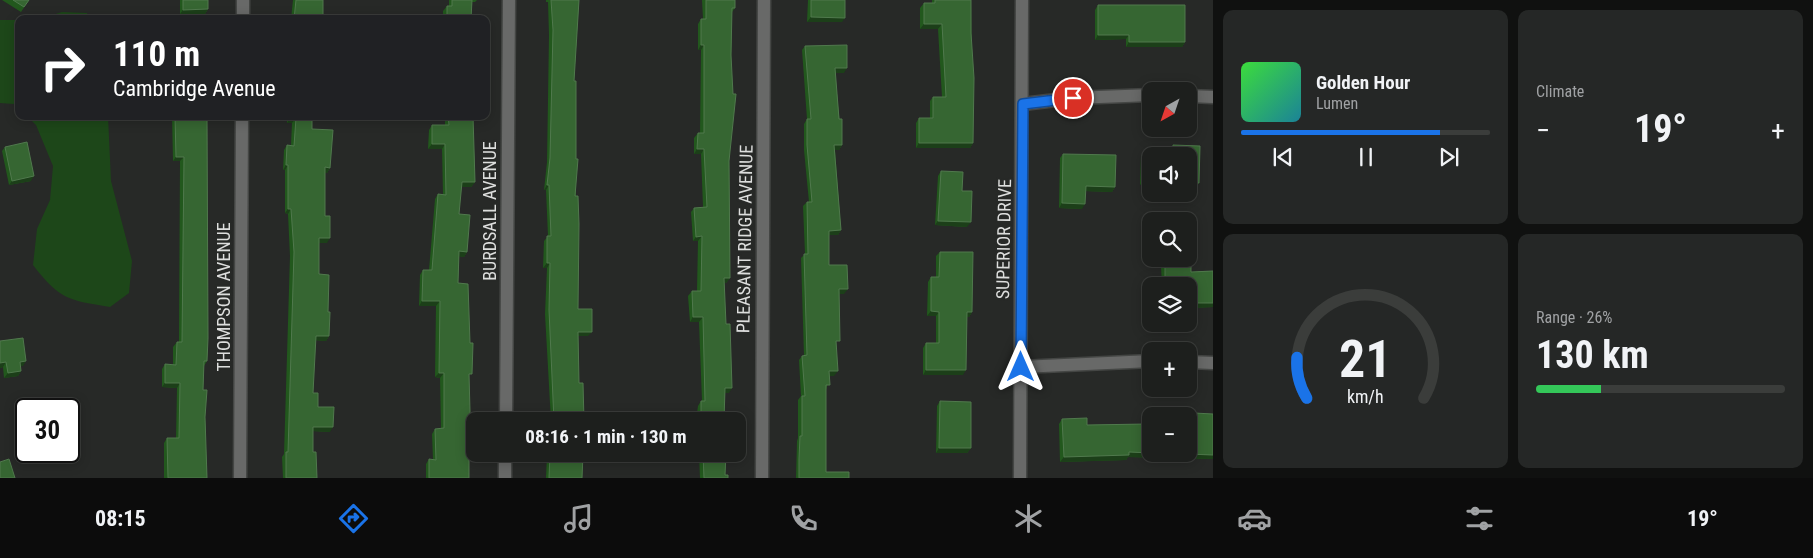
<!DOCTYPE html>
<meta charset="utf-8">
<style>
:root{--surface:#1d1f1d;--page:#252726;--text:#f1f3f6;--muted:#a0a2a4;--line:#3b3d3b;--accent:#1a73e8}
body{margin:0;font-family:"Roboto Condensed",sans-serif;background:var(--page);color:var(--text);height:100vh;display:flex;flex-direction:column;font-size:19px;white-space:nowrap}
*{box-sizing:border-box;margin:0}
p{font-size:16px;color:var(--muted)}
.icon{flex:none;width:28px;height:28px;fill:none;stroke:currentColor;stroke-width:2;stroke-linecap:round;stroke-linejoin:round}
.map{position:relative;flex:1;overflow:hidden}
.details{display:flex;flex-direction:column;gap:10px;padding:10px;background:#101110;width:600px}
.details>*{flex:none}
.banner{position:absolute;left:15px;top:15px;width:475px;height:105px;border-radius:10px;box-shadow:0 2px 12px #0003,0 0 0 1px var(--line);background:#202124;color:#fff;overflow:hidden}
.needle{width:32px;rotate:220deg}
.tools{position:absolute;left:1142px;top:82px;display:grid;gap:10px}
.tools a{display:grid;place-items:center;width:55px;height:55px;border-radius:10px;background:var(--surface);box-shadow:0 2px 12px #0003,0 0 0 1px var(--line);font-size:25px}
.speed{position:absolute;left:15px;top:398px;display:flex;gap:10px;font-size:25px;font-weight:700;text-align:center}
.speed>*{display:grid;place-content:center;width:65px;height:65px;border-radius:50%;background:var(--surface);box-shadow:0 2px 12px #0003,0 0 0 1px var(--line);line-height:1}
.speed .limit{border:2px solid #111;border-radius:8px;background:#fff;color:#111}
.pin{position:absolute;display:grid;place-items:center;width:42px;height:42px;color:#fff;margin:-21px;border:2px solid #fff;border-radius:50%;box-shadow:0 1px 5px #0007}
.me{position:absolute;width:55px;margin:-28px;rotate:0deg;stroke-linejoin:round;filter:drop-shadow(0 0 4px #0008)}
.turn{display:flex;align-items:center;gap:18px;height:105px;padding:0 15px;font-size:22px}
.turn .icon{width:65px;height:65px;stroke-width:2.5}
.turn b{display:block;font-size:35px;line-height:42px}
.big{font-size:38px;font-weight:700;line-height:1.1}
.details .tile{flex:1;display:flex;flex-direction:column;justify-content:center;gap:8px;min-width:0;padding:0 18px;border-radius:10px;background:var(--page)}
.details .dial{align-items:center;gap:0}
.dial svg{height:130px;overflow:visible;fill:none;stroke:var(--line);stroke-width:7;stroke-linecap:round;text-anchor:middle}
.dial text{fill:var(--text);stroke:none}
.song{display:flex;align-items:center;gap:15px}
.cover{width:60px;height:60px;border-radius:8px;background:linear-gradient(135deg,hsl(120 70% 55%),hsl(190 70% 35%))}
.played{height:5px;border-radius:2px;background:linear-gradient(90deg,var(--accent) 80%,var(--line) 80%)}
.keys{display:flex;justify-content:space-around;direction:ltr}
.heat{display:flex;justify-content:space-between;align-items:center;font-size:28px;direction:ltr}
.charge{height:8px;border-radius:4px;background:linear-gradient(90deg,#34c759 26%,var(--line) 0)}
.details .tiles{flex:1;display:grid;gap:10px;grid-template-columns:repeat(2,1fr)}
.trip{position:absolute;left:466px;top:412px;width:280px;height:50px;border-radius:10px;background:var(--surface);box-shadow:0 2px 12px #0003,0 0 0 1px var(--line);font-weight:700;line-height:50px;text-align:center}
.tab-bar{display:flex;height:80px;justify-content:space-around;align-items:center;background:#0c0c0c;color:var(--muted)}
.tab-bar .icon{width:35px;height:35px}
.tab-bar .current{color:var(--accent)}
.tab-bar b{font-size:22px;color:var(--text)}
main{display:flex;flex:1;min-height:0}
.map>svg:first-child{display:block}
</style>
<main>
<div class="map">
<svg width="1213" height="478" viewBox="0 0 1213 478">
<rect width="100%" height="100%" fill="#272927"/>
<!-- green -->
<path fill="#1d4719" d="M62,12L87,13L89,19H40Z
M0,20H19V108L14,104L0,103Z
M27,116H108L111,181L132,261L129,293L110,307C68,300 60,300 33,265L37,229L50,200L53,166L36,125Z"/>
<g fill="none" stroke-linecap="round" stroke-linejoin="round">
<!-- minor casing -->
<g stroke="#444644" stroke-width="15">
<path id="minor" d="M243,19V0
M1189,96L1213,97
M1023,104L1073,98L1151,95
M1189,362L1213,363
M1021,367L1151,361
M506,421L509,0
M240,478L242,116
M505,478V454
M762,478L764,0
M1020,478L1022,0"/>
</g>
<!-- minor -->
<use href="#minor" stroke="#686968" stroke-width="12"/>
</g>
<!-- wall -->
<path fill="#22581d" d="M2,0H29L21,12Z
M180,0H208V9L205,14H180Z
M293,0H323V19H291Z
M449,0H477L475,2H472L471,19H443V11L447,6H449Z
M546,0H579L574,81L578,309L588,336H578L579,383L584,421H551L545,314L547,268H543L544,241L548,236L546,190H544L547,162L549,35L548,2H546Z
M702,0H735V8L732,12L729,161L730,278L726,283H724L729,393H725L724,421H683V418L686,413H697L698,406L701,401H702L699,322H690L688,296L692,291H697L698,241H693L691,212L694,208L703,207L701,154H694V138L698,133H700L701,50H698V24L701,19H703Z
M808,0H845L842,22H807Z
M932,0H971L973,143L970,148H916V123L919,118H930V101L933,97H942L938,29H920V8L924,3H932Z
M1098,5L1185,42L1182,47H1126V39L1095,40V10Z
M805,46L844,73H835L842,145L839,150H835L841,230L838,235H829V265L844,294H839L834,376H830L826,390V472L849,478H796L797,441L798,438V400L801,396L799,360L802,356H804L801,258L805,254L803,206L807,202H809L804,150V124L807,119L802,50Z
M172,116H207V361L204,366L203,390L205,417L207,478H164V443L167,438H176L177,388L162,387V369L165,364L173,365V347L177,342H179L180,161H173Z
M287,116H312V129L330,168L327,173L325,172V216L327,243H319V274L328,312L329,336L326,341L315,340L313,393L318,407L330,432L313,431V452L317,478H283L282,457L284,454L290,256L288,214L285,213V170H283L284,150L287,145H291L292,123H287Z
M445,116H473L475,182L471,187H461L459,214L467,252L464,257L459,256L458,283L469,379V478H426V464L429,459L433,460L432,434L435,429H441L440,378L435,377L436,306H419L420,275L423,270H429L435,199L438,194L443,195L442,149H428L429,130L432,125H445Z
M1173,145L1199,183L1196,187L1140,185L1141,156L1145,151L1170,152V150Z
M5,147L31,181L9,185L2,151Z
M1063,154L1115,187L1112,192L1085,191L1082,209L1059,208L1060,158Z
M941,171L967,227L935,225L938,176Z
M940,252L972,312L969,317H967L963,375H923V348L926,343H936V316H927L928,282L931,277H936V256Z
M1165,263L1191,272L1213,271V307L1189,308V286H1162L1161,267Z
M0,341L23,366H20L21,371L18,376L4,378L3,367L0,368Z
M940,401L971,448L967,453H936L937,406Z
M1194,413L1213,459L1128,457L1126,460L1060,462L1059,424L1062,419L1087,425L1142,424V420L1146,416L1151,454L1191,423V418Z
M547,454H583L582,478H546Z
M699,454H726L725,475L728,478H700Z"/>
<!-- shaded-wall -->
<path fill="#1c3f19" d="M208,9L205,14H180L183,10Z
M811,17L845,18L842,22H807Z
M924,24H942L938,29H920Z
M1098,35H1129L1126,39L1095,40Z
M1129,42H1185L1182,47H1126Z
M701,45H704L701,50H698Z
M835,68H847L844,73H831Z
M290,118H296L292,123H287Z
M919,143H973L970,148H916Z
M432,144H445L442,149H428Z
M834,145H842L839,150H831Z
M697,149H704L701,154H694Z
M176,157H184L180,161H173Z
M286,165H288L285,170H283Z
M325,167L330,168L327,173L322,172Z
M34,176L31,181L9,185L12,181Z
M1143,180L1151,181V186L1140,185Z
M462,182H475L471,187H458Z
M1189,182L1199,183L1196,187H1189Z
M547,185H549L546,190H544Z
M1086,186L1115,187L1112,192L1082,191Z
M1062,203L1085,204L1082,209L1059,208Z
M288,209H291L288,214L285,213Z
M938,221L971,222L967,227L935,225Z
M841,230L838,235H826L829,231Z
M702,236L698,241H693L696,237Z
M319,238H330L327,243H315Z
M459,251L467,252L464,257L456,256Z
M547,263H550L547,268H543Z
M724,278H730L726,283H721Z
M839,289H848L844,294H836Z
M422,301H440L436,306H419Z
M1189,303H1213V307L1189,308Z
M931,311L939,312L936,316H927Z
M967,312H972L969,317H963Z
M693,317H703L699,322H690Z
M578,332H592L588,336H574Z
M316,336H329L326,341L312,340Z
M26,361L23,366L16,367L20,362Z
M6,362L3,367L0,368V363Z
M926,370H966L963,375H923Z
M21,371L18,376L4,378L8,373Z
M829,371H838L834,376H826Z
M439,373H444L440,378L435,377Z
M165,383H180L177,388L162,387Z
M725,388H732L729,393H722Z
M313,427H333L330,432L310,431Z
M939,448H971L967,453H936Z
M1129,452L1151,453V454L1213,455V459L1128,457L1126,460L1060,462L1064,457Z
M639,457L660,458L659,461L637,460Z"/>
<!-- building -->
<path fill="#366632" stroke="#50794d" d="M13,0H29L24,7Z
M183,0H208V9L183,10Z
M296,0H323V19H294Z
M452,0H472L471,19H447V6H452Z
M551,0H579L574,81H576V159H578L575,196H578L579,224L578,309H592V332H578L579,383H583L584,421H554L549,310L550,263H547V236H551L549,185H547L550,158L553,30Z
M706,0H735V8H732L731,55L733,94H736L729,161L730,278H724L726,324H730L732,388H725L724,421H686V413L701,414V401H705L703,317H693L692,291H701L702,236L696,237L694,208L707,207L704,149H697L698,133H704V45H701V19H706Z
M811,0H845V18L811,17Z
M935,0H971V33L974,78L973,143H919V118H933V97H946L942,24H924V3H935Z
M1098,5H1185V42H1129V35H1098Z
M847,45V68H835L839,119H842V145H834L841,230L829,231V265H847L848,289H839L840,341H836L838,371H829L830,385H826V472H849V478H799V459L800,436H802V396H805L802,356L807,355L804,254H808L807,202H812L807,145V119H811L805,46Z
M175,116H207L208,338L207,361H204L203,390H207L205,417L207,478H168L167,438H179L180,383H165V364L176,365L177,342H182L184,157H176Z
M290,116H312V129L333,130L330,168L325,167V216H330V238H319V274L329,275L328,312H330L329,336H316L313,393H318V407H334L333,427H313V452H316L317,478H286V452H288L294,252L291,209H288V165H286L287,145L294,146L296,118H290Z
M448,116H473L475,182H462L459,214L470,215L467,252L459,251L458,283L468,284L470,343H473L472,374H469L471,449H469V478H429V459L436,460L435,429L444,428V373H439L440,301H422L423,270H432L438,194L446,195L445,144H432V125H449Z
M27,142L34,176L12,181L5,147Z
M1173,145L1200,146L1199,183L1189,182V156H1151V181L1143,180L1145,151L1173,152Z
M1063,154L1116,155L1115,187L1086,186L1085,204L1062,203Z
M941,171L963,172L962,191H972L971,222L938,221Z
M940,252H973L972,312H967L966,370H926V343H939V312L931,311V277H939Z
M1191,262V272L1213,271V303H1189V286H1165V263Z
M23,338L26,361L20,362L21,371L8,373L6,362L0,363V341Z
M940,401L971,402V448H939Z
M1194,413L1213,414V455L1187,454H1189V423H1194Z
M1146,416H1167H1151V453L1129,452V455L1064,457L1062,419L1087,418V425L1146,424Z
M550,454H583L582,478H549Z
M639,454H660V458L639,457Z
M703,454H726L725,475H728V478H704Z
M9,459L15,478H0V462Z"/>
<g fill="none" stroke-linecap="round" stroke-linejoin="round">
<!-- route casing -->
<g stroke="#114b97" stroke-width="12">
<path id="route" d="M1021,367L1023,104L1073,98"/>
</g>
<!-- route -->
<use href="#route" stroke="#1a73e8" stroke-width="9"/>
</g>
<g text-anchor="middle" stroke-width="4.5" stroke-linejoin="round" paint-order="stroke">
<!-- street labels -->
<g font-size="18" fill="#dddedd" stroke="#272927">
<text transform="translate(490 211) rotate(-90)" y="6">BURDSALL AVENUE</text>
<text transform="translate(745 239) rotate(-89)" y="6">PLEASANT RIDGE AVENUE</text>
<text transform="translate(1004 239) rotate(-89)" y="6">SUPERIOR DRIVE</text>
<text transform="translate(224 297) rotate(-90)" y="6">THOMPSON AVENUE</text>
</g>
</g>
</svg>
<div class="tools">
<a><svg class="needle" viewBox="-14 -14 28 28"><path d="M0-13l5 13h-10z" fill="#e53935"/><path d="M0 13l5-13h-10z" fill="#a0a2a4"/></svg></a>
<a><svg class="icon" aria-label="sound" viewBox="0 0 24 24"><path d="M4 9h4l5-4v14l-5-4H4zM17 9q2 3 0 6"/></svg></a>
<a><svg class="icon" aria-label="search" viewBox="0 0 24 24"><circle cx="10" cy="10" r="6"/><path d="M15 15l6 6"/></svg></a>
<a><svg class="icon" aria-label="layers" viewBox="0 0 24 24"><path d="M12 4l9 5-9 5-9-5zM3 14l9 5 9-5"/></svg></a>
<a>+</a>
<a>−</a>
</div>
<div class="speed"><div class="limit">30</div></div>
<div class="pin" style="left:1073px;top:98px;background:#d93025"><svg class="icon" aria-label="arrive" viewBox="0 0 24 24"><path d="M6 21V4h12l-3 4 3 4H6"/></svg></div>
<svg class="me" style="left:1021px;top:367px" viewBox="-20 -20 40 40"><path d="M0-17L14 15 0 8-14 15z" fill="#1a73e8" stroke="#fff" stroke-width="4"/></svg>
<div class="trip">08:16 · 1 min · 130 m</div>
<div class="banner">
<div class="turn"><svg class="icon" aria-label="right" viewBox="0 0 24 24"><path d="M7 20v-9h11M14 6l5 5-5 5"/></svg><div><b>110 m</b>Cambridge Avenue</div></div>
</div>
</div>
<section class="details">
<div class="tiles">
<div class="tile">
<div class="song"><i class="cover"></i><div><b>Golden Hour</b><p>Lumen</p></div></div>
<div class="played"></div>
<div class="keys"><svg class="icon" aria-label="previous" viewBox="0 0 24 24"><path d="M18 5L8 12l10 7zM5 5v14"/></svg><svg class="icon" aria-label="pause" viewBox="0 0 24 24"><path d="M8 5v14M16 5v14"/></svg><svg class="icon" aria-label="next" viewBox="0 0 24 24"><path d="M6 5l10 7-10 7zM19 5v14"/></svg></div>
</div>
<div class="tile"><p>Climate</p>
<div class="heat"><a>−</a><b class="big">19°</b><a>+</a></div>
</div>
<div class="tile dial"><svg viewBox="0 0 100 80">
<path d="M14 69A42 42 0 1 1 86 69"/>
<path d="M14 69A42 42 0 0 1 8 44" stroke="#1a73e8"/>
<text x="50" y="56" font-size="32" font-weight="700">21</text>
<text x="50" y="72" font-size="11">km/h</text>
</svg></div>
<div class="tile"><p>Range · 26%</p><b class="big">130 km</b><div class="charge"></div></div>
</div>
</section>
</main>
<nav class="tab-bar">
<b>08:15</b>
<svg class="icon current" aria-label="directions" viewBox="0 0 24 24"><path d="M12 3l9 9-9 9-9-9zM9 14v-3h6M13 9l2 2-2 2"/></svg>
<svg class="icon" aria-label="music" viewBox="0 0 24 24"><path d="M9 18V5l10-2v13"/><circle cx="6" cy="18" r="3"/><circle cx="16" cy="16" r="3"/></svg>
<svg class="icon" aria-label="phone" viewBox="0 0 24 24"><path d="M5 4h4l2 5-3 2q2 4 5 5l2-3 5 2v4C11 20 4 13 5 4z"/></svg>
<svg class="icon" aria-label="climate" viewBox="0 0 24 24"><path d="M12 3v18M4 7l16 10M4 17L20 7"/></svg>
<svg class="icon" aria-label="car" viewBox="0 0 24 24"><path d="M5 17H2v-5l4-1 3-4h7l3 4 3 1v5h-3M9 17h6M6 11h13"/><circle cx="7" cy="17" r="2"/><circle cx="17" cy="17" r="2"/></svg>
<svg class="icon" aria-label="filters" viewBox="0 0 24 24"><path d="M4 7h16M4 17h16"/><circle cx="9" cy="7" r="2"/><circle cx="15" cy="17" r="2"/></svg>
<b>19°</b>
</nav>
